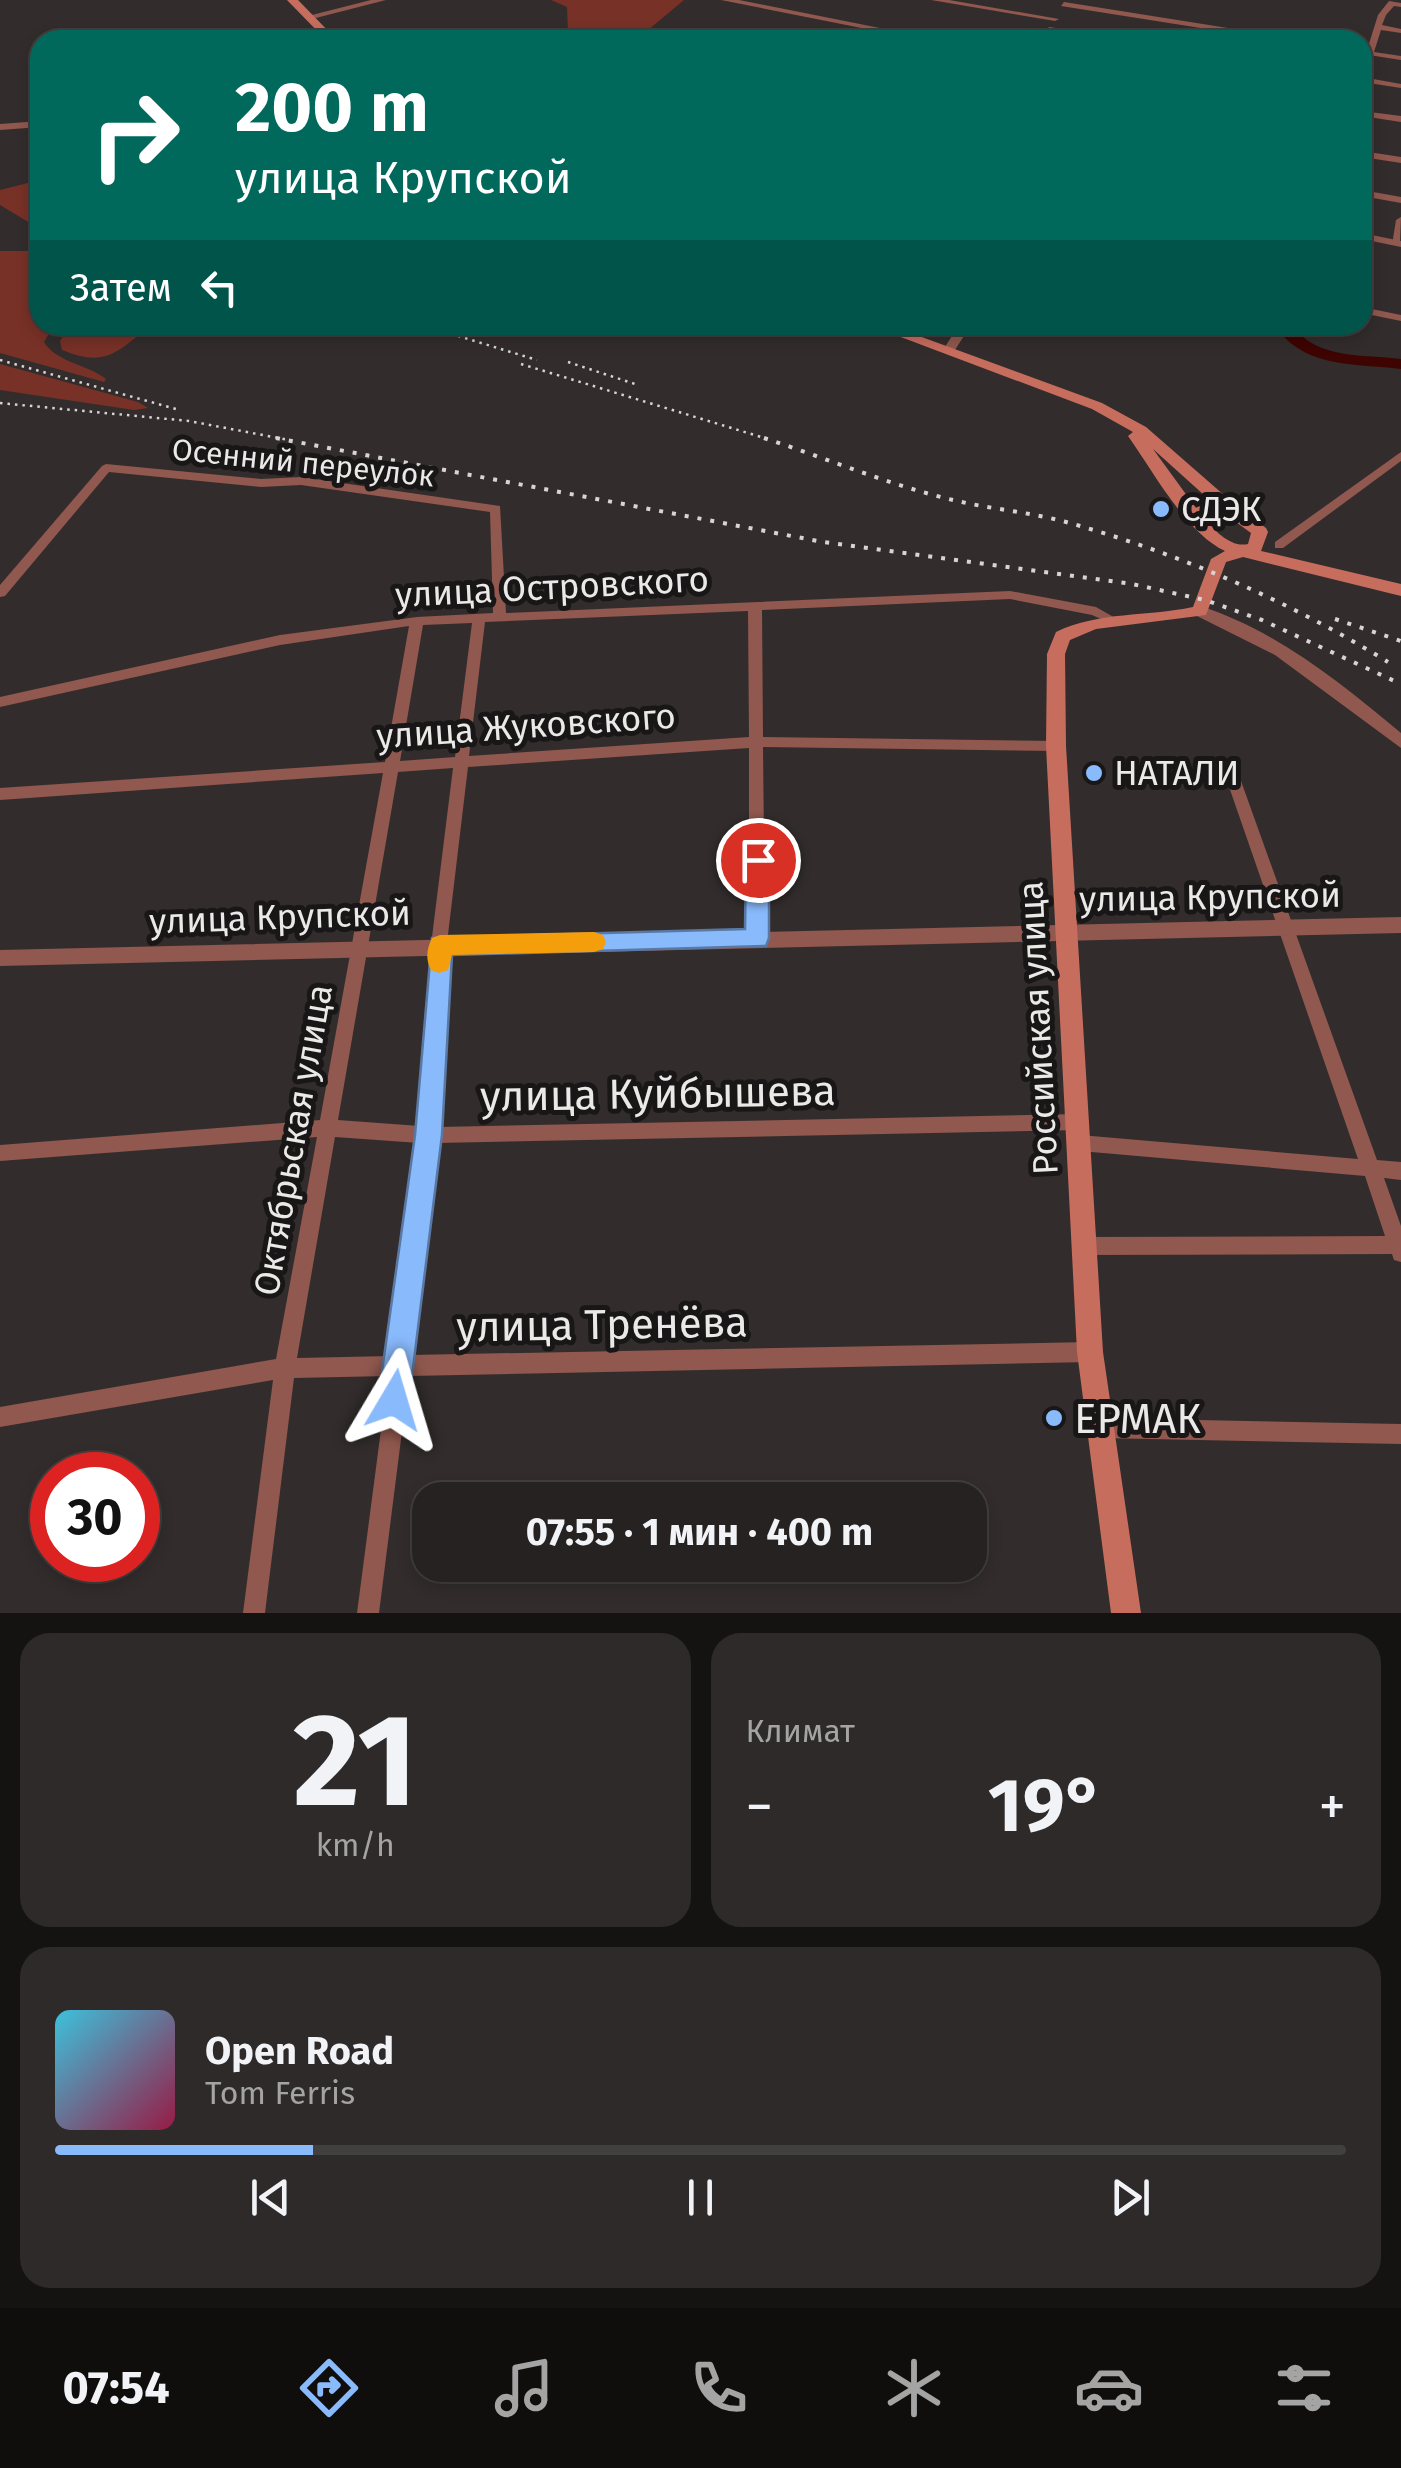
<!DOCTYPE html>
<html lang="ru">
<meta charset="utf-8">
<style>
:root{--surface:#262221;--page:#2e2a2a;--text:#f1f3f6;--muted:#a4a4a5;--line:#423f3f;--accent:#89bafc}
body{margin:0;font-family:"Fira Sans",sans-serif;background:var(--page);color:var(--text);height:100vh;display:flex;flex-direction:column;font-size:38px;white-space:nowrap}
*{box-sizing:border-box;margin:0}
p{font-size:32px;color:var(--muted)}
.icon{flex:none;width:55px;height:55px;fill:none;stroke:currentColor;stroke-width:2;stroke-linecap:round;stroke-linejoin:round}
.map{position:relative;height:1613px;overflow:hidden}
.details{display:flex;flex-direction:column;gap:20px;padding:20px;background:#151312;flex:1}
.details>*{flex:none}
.guide{position:absolute;left:30px;top:30px;width:1342px;height:305px;border-radius:30px;box-shadow:0 5px 15px #0003,0 0 0 2px var(--line);background:#00695c;color:#fff;overflow:hidden}
.speed{position:absolute;left:30px;top:1452px;display:flex;gap:20px;font-size:50px;font-weight:700;text-align:center}
.speed>*{display:grid;place-content:center;width:130px;height:130px;border-radius:50%;background:var(--surface);box-shadow:0 5px 15px #0003,0 0 0 2px var(--line);line-height:1}
.speed .limit{border:15px solid #d22;background:#fff;color:#111}
.pin{position:absolute;display:grid;place-items:center;width:85px;height:85px;color:#fff;margin:-42px;border:5px solid #fff;border-radius:50%;box-shadow:0 2px 10px #0007}
.me{position:absolute;width:110px;margin:-55px;rotate:7deg;stroke-linejoin:round;filter:drop-shadow(0 0 8px #0008)}
.turn{display:flex;align-items:center;gap:35px;height:210px;padding:0 40px;font-size:45px}
.turn .icon{width:130px;height:130px;stroke-width:2.5}
.turn b{display:block;font-size:70px;line-height:85px}
.then{display:flex;align-items:center;height:95px;padding:0 40px;background:#0003;gap:20px;font-size:38px}
.big{font-size:75px;font-weight:700;line-height:1.1}
.details .widget{flex:1;display:flex;flex-direction:column;justify-content:center;gap:15px;min-width:0;padding:0 35px;border-radius:30px;background:var(--page)}
.details .dial{align-items:center;gap:0}
.dial b{font-size:130px;line-height:1}
.song{display:flex;align-items:center;gap:30px}
.cover{width:120px;height:120px;border-radius:15px;background:linear-gradient(135deg,hsl(190 70% 55%),hsl(340 70% 35%))}
.played{height:10px;border-radius:5px;background:linear-gradient(90deg,var(--accent) 20%,var(--line) 20%)}
.keys{display:flex;justify-content:space-around;direction:ltr}
.heat{display:flex;justify-content:space-between;align-items:center;font-size:55px;direction:ltr}
.details .tiles{flex:1;display:grid;gap:20px;grid-template-columns:1fr 1fr}
.widget:last-child{grid-column:span 2}
.trip{position:absolute;left:412px;top:1482px;width:575px;height:100px;border-radius:30px;background:var(--surface);box-shadow:0 5px 15px #0003,0 0 0 2px var(--line);font-weight:700;line-height:100px;text-align:center}
.menu{display:flex;height:160px;justify-content:space-around;align-items:center;background:#0f0e0d;color:var(--muted)}
.menu .icon{width:70px;height:70px}
.menu .on{color:var(--accent)}
.menu b{font-size:45px;color:var(--text)}
.map>svg:first-child{display:block}
</style>
<div class="map">
<svg width="1401" height="1613" viewBox="0 0 1401 1613">
<rect width="100%" height="100%" fill="#322d2c"/>
<!-- green -->
<path fill="#783126" d="M551,0H684L636,40H535L568,32L567,7Z
M40,180V229L0,205V190Z
M0,251H40V325H54L44,342C57,363 87,364 106,379L104,382L0,353Z
M70,325H151C117,352 106,368 62,350L60,341Z
M0,364L138,402L148,408L134,410L0,390Z"/>
<g fill="none" stroke-linecap="round" stroke-linejoin="round">
<!-- river -->
<path fill="#3e0401" fill-rule="evenodd" d="M1274,325H1292C1317,360 1363,354 1401,359V369C1353,363 1305,369 1274,325Z"/>
<!-- minor -->
<path fill="#90584e" fill-rule="evenodd" d="M931,0H949L1059,19L1055,21Z
M1389,1L1401,3V7L1394,6L1386,15L1382,25L1401,29V33L1381,30L1374,52L1401,56V60L1362,54V50H1367L1378,15Z
M1064,2L1291,38L1295,40H1277L1061,6Z
M1049,27L1119,38L1123,40H1104L1046,31Z
M1362,77L1401,84V88L1362,82Z
M1362,111L1401,116V122L1362,116Z
M40,121V127L0,130V124Z
M1362,151L1401,157V163L1362,157Z
M1362,190L1401,197V203L1362,196Z
M1401,217L1400,243L1392,245L1396,220Z
M1362,307L1401,315V321L1362,313Z
M1401,452V461L1283,548H1275V542Z
M106,464L261,479L301,477L500,506L506,613L1010,591L1096,607L1117,619L1115,622L1110,623L1092,615L1010,599L762,610L763,737L1056,741L1063,746L1056,751L763,747L765,939L763,944L757,946L751,944L749,939V748L468,767L447,943L439,1127L1079,1114L1085,1116L1088,1122L1085,1128L1079,1130L437,1143L411,1355L1090,1342L1097,1345L1100,1352L1097,1359L1090,1362L409,1376L379,1613H357L388,1376L294,1378L265,1613H243L273,1380L0,1427V1407L276,1359L317,1137L0,1161V1145L320,1120L383,773L0,800V788L385,762L409,626L280,645L0,707V697L280,635L417,617L493,613L490,512L301,485L261,487L109,472L5,596L0,597V585L102,466ZM748,611L749,737L469,756L485,622ZM472,623L455,757L400,761L423,625ZM453,768L431,945L420,1126L338,1120L398,772ZM335,1137L419,1143L391,1356L297,1358Z
M1234,776L1241,781L1377,1160L1401,1162V1180L1384,1178L1401,1226V1262L1394,1260L1392,1254L1085,1255L1078,1253L1075,1246L1078,1239L1085,1237L1385,1236L1365,1176L1080,1151L1074,1149L1071,1143L1074,1137L1080,1135L1358,1159L1227,781Z
M1100,1418L1401,1424V1444L1100,1438L1093,1435L1090,1428L1093,1421Z"/>
<!-- tertiary -->
<path fill="#90584e" fill-rule="evenodd" d="M371,0H386L308,20L304,17Z
M721,0H739L940,40H922Z
M1362,233L1401,241V247L1362,239Z
M959,325H971L953,353H945L943,350Z
M1200,606C1276,630 1341,683 1401,733V748L1275,655L1195,615L1192,611L1195,607Z
M1401,917V933L0,966V950Z"/>
<!-- secondary -->
<path fill="#c76d5e" fill-rule="evenodd" d="M287,0H298L337,40H326Z
M869,325H889L1102,403L1146,427L1240,509L1266,528L1268,532L1261,551L1401,584V596L1243,557L1226,562L1206,615L1096,629L1070,640L1065,654L1066,746L1103,1352L1141,1613H1111L1077,1352L1046,746L1047,654L1056,632C1100,611 1146,617 1193,607L1211,559L1225,551C1186,533 1153,471 1128,436L1133,432L1092,409ZM1153,449L1214,504L1205,502L1196,508ZM1209,513L1229,517L1251,533L1248,544C1231,548 1215,531 1205,519Z"/>
<!-- rail-far1 -->
<path stroke="#d7d4d4" stroke-width="2.5" stroke-dasharray="2.5 5" stroke-linecap="butt" d="M422,325L537,360
M0,360L176,409
M568,362L635,384
M521,364L771,440
M0,403L189,421L289,440"/>
<!-- rail -->
<path stroke="#d7d4d4" stroke-width="4" stroke-dasharray="4 9" stroke-linecap="butt" d="M276,438L823,542L1132,584L1205,600L1262,620L1401,684
M764,438C826,458 889,485 953,500C990,509 1029,512 1066,522C1178,553 1289,601 1388,662
M1335,619L1401,641"/>
</g>
<!-- route -->
<path fill="#89bafc" stroke="#5979a4" stroke-width="2.5" d="M758,851L769,860V938L766,946L452,955L442,1135L409,1400L405,1412L394,1416L382,1412L378,1400L415,1135L432,938L745,929L746,860Z"/>
<!-- slow -->
<path fill="#f59e0b" d="M594,932L603,935L606,942L603,949L594,952L452,955L448,970L439,973L431,970C425,959 427,948 432,938L440,935Z"/>
<!-- markers -->
<g fill="#89bafc" stroke="#181616" stroke-width="4">
<circle cx="1161" cy="509" r="10"/>
<circle cx="1094" cy="773" r="10"/>
<circle cx="1054" cy="1418" r="10"/>
</g>
<g text-anchor="middle" stroke-width="10" stroke-linejoin="round" paint-order="stroke">
<!-- far-street labels -->
<g font-size="30" fill="#ebe8e8" stroke="#181616">
<text transform="translate(303 463) rotate(6)" y="10">Осенний переулок</text>
</g>
<!-- poi labels -->
<g font-size="35" fill="#ebe8e8" stroke="#181616" text-anchor="start">
<text x="1181" y="521">СДЭК</text>
<text x="1114" y="785">НАТАЛИ</text>
</g>
<!-- street labels -->
<g font-size="35" fill="#ebe8e8" stroke="#181616">
<text transform="translate(552 587) rotate(-3)" y="12">улица Островского</text>
<text transform="translate(526 726) rotate(-4)" y="12">улица Жуковского</text>
<text transform="translate(1210 897) rotate(-1)" y="12">улица Крупской</text>
<text transform="translate(280 917) rotate(-2)" y="12">улица Крупской</text>
<text transform="translate(1038 1028) rotate(-93)" y="12">Российская улица</text>
<text transform="translate(293 1140) rotate(-80)" y="12">Октябрьская улица</text>
</g>
<!-- near-street labels -->
<g font-size="42" fill="#ebe8e8" stroke="#181616">
<text transform="translate(658 1093) rotate(-1)" y="15">улица Куйбышева</text>
<text transform="translate(602 1324) rotate(-1)" y="15">улица Тренёва</text>
</g>
<!-- near-poi labels -->
<g font-size="42" fill="#ebe8e8" stroke="#181616" text-anchor="start">
<text x="1074" y="1433">ЕРМАК</text>
</g>
</g>
</svg>
<div class="speed"><div class="limit">30</div></div>
<div class="pin" style="left:758px;top:860px;background:#d93025"><svg class="icon" aria-label="arrive" viewBox="0 0 24 24"><path d="M6 21V4h12l-3 4 3 4H6"/></svg></div>
<svg class="me" style="left:394px;top:1400px" viewBox="-20 -20 40 40"><path d="M0-17L14 15 0 8-14 15z" fill="#89bafc" stroke="#fff" stroke-width="4"/></svg>
<div class="trip">07:55 · 1 мин · 400 m</div>
<div class="guide">
<div class="turn"><svg class="icon" aria-label="right" viewBox="0 0 24 24"><path d="M7 20v-9h11M14 6l5 5-5 5"/></svg><div><b>200 m</b>улица Крупской</div></div>
<div class="then">Затем<svg class="icon" aria-label="left" viewBox="0 0 24 24"><path d="M17 20v-9H6M10 6l-5 5 5 5"/></svg></div>
</div>
</div>
<section class="details">
<div class="tiles">
<div class="widget dial"><b>21</b><p>km/h</p></div>
<div class="widget"><p>Климат</p>
<div class="heat"><a>−</a><b class="big">19°</b><a>+</a></div>
</div>
<div class="widget">
<div class="song"><i class="cover"></i><div><b>Open Road</b><p>Tom Ferris</p></div></div>
<div class="played"></div>
<div class="keys"><svg class="icon" aria-label="previous" viewBox="0 0 24 24"><path d="M18 5L8 12l10 7zM5 5v14"/></svg><svg class="icon" aria-label="pause" viewBox="0 0 24 24"><path d="M8 5v14M16 5v14"/></svg><svg class="icon" aria-label="next" viewBox="0 0 24 24"><path d="M6 5l10 7-10 7zM19 5v14"/></svg></div>
</div>
</div>
</section>
<nav class="menu">
<b>07:54</b>
<svg class="icon on" aria-label="directions" viewBox="0 0 24 24"><path d="M12 3l9 9-9 9-9-9zM9 14v-3h6M13 9l2 2-2 2"/></svg>
<svg class="icon" aria-label="music" viewBox="0 0 24 24"><path d="M9 18V5l10-2v13"/><circle cx="6" cy="18" r="3"/><circle cx="16" cy="16" r="3"/></svg>
<svg class="icon" aria-label="phone" viewBox="0 0 24 24"><path d="M5 4h4l2 5-3 2q2 4 5 5l2-3 5 2v4C11 20 4 13 5 4z"/></svg>
<svg class="icon" aria-label="climate" viewBox="0 0 24 24"><path d="M12 3v18M4 7l16 10M4 17L20 7"/></svg>
<svg class="icon" aria-label="car" viewBox="0 0 24 24"><path d="M5 17H2v-5l4-1 3-4h7l3 4 3 1v5h-3M9 17h6M6 11h13"/><circle cx="7" cy="17" r="2"/><circle cx="17" cy="17" r="2"/></svg>
<svg class="icon" aria-label="filters" viewBox="0 0 24 24"><path d="M4 7h16M4 17h16"/><circle cx="9" cy="7" r="2"/><circle cx="15" cy="17" r="2"/></svg>
</nav>
